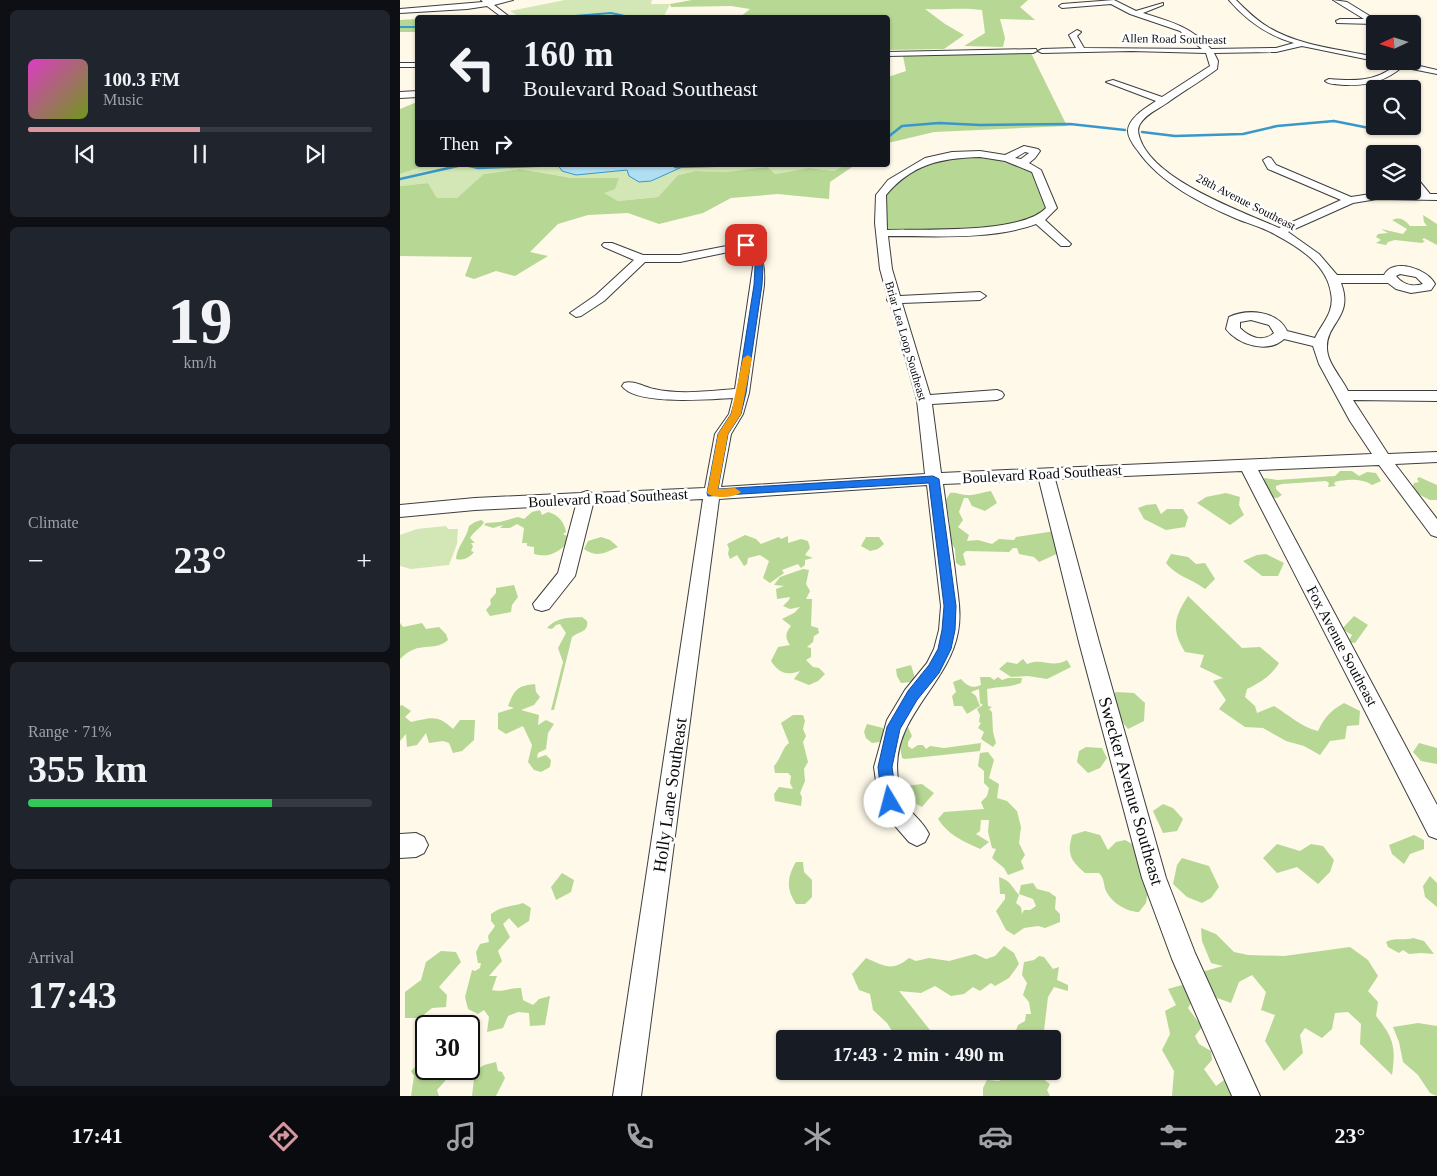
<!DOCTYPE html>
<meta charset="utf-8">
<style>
:root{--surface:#171b24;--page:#20242c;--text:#f1f3f6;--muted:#9ea1a6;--line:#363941;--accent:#d697a0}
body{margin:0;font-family:Georgia,serif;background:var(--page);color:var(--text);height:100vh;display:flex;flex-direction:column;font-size:19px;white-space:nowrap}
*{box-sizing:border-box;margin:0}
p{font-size:16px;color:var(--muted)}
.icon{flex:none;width:28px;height:28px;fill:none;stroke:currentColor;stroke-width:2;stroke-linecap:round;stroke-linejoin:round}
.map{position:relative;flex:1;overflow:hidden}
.panel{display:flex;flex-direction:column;gap:10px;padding:10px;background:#0d0f14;width:400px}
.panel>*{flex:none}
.hud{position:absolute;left:15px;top:15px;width:475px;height:152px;border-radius:5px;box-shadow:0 1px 4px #0004;background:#171b24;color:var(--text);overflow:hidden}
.needle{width:32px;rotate:266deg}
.tools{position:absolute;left:966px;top:15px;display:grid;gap:10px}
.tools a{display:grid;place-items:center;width:55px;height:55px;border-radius:5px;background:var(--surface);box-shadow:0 1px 4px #0004;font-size:25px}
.speed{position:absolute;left:15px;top:1015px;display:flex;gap:10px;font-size:25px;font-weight:700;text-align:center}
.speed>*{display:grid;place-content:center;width:65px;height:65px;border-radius:50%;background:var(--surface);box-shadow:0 1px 4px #0004;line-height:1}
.speed .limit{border:2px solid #111;border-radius:8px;background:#fff;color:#111}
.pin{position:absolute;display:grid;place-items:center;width:42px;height:42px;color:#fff;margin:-21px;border-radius:10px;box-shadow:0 2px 8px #0006}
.me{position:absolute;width:55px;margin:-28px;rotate:352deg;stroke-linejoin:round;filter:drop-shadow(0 0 4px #0008)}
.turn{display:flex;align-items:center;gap:18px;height:105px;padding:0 25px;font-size:22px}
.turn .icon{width:65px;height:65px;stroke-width:2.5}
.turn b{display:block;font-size:35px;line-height:42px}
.then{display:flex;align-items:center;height:48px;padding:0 25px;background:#0003;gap:10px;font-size:19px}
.big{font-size:38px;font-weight:800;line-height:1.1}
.panel .card{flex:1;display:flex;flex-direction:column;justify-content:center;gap:8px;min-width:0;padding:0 18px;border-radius:8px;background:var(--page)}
.panel .dial{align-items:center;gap:0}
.dial b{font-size:65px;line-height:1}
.song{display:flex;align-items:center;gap:15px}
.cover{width:60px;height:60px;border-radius:8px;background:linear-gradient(135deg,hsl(310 70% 55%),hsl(80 70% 35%))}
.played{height:5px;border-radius:2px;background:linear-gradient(90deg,var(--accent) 50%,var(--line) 50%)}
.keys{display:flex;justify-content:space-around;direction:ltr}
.heat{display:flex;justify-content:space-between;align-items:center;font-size:28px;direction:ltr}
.charge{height:8px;border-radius:4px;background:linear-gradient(90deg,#34c759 71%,var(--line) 0)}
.trip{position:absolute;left:376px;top:1030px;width:285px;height:50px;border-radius:5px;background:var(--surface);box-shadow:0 1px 4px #0004;font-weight:800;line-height:50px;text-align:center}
.menu{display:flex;height:80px;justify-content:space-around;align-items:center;background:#090b0e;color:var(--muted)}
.menu .icon{width:35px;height:35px}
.menu .current{color:var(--accent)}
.menu b{font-size:22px;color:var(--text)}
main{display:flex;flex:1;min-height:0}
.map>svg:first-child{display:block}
</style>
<main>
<section class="panel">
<div class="card">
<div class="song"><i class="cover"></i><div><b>100.3 FM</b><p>Music</p></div></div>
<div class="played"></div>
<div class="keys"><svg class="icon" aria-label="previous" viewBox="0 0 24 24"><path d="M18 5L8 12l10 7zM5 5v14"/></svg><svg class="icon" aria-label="pause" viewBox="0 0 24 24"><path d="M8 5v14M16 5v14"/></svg><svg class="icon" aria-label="next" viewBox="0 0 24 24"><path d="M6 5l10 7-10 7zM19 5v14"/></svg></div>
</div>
<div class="card dial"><b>19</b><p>km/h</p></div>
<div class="card"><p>Climate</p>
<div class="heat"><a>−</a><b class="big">23°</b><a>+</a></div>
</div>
<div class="card"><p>Range · 71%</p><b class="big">355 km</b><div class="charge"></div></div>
<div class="card"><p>Arrival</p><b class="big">17:43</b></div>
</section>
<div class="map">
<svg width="1037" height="1096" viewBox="0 0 1037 1096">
<rect width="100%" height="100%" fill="#fef9e9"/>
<!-- green -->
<path fill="#d2e7b5" d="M165,0H252L251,4H270L263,18H122L110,11Z
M28,165H158L162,171L176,175L227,170L240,182L251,181L281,167L276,165H445L434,171L409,168L375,174L295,171L278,175L258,197L218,201L203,193L218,178H172L120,169L85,174L57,198H37L28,183L0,186V174Z
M46,526L48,529H58L57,544L49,565L11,569L0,566V535L17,529Z"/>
<!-- forest -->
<path fill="#b7d795" d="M292,0H628L620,7L635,20L600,19L605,38L603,47L564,46L585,33L582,10C562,7 545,10 525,9L545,24L564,35L544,49L488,50V18L340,17L350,9L331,6L271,7L270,4Z
M17,19V32H0V20Z
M631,53L667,126L534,132L488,143V77L506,71L503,56Z
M17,102L18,165H28L0,174V109Z
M552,155L606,158L636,170L651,212L607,227L482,233L485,190L528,160Z
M445,165H455L430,182L429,199L378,194L331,198L303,213L259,224L228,213L188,215L158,224L130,252L148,256L115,276L96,271L74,279L65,276L72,257L0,256V186L28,183L37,198H57L84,174L120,169L172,178H219L215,189L204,193L218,201L258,197L278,175L295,171L327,172L367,167L375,174L409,168L434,171Z
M1023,215L1037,224V245L1024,238L1022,240L1025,241L1022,243L995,240L988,242L986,245L976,243L981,240L976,237L978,234L988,233L981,229L1003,234L1007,229L992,220C1000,216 1005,220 1010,226H1027L1024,222Z
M940,471H952L959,476L967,472L976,473L981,481L972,485C963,478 945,479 935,482L934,484L936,486L928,487L929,483L926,481L882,484L876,486V489L882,495L877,498L870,497L867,493L869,489L857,484L865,478L877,480L935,476Z
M1019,477L1037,485V500H1030L1014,492L1016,490L1013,486L1014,483L1019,482L1017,479Z
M591,491L597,503L585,511L572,506L568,498H564L559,512L563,520L558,527L569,535L567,541L578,540L592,544L599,539L614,540L616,537L655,531L663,551L639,562L634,557L619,554L617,548H613L609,552L566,551L563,554L566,565L561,566L556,563L555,549L549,539L550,525L546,500L550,493C556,492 560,495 566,495C573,496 583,492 591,491Z
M826,493L840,497L839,505L844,515L830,525L797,503L806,497Z
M756,504L761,514L767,509H783L788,517L785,527L766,530L744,519L738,508L746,505Z
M140,510L142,515L148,512C158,515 164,521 166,532L163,534L167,536L168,542C158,553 149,558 134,554V547L127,546V543H122L124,528L117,524L110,528H100L103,525L93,528L84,525L86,523L100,522L118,517L124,519L132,512Z
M81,520L84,522C80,529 74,531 70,538L75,543H71L73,546L71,551L74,552C69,558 63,561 56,559C57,546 67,538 69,526L75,522Z
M345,535L356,539L361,544L379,537L381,539L388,536V543L401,539L408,541L410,548L405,555L413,558L405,560V565L401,568L398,564L382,570L384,573L370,583L363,578L369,561L360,555L348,558L347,564L344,566L337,555L330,559L328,554L329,549L327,544Z
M201,537L210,540L218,547C205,553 197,558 184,549L188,541Z
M466,537H479L484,544L478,549L470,551L461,546Z
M771,554L788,557L796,564L805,563L815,579L805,589C789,577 779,578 766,563Z
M866,554L884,563L878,576H862L843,561L857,555Z
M403,569L409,570L406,584L410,591L406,599H412L411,626L418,628L419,633L414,636L413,642L407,647L411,648V657L406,660L413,667L419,668L425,674L418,681L409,685L394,679L400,671C386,676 379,673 371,661L378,647L390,645C385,638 385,633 391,626L382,619L394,613L400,607L390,609L383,606L389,600L390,597L377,599L376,589L384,586L374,585L380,577Z
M114,585L118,597L112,605L111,612L90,616L86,610L91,604L90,600L96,593V588Z
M788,596L842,648L860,647L879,663C871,676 861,682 847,689L845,697L855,706L857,713L874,706C889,715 901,727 918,731C925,717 930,711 944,703L960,711L959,725L947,726L945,739L930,741L920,755L904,746L886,741L863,728L845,727L819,709L826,700L813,681L823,678L800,667L804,655L785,652C771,630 774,617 788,596Z
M954,616L968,625L955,643L948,642L952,635L942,629Z
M182,617L187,621C189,632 179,631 172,637L154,710H151L163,662L158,648L166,633L160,624L156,625L152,629L147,628C157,617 168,618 182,617Z
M0,623L3,627L22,623L26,629L39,627L46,634L48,640C33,653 20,639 0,659Z
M623,659L627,664C643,657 651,669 667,660L671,667L647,679L628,676L611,677L599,669L607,662L617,664Z
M511,665L515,678L511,682L501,683L497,676L496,669Z
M580,677H590L594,680L598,677L602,680L608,678H622L621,683C607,688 601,686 587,689L588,706L592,707L589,709L592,712L593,732L596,743L593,747L581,739L584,732L578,728L581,723L579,722L580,715L577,709L583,705L580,703L579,689L571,692L576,696L580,706L567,714L562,706H554L552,696L556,692L553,682L561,679C567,686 572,689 581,685Z
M135,684L136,692L140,697L134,705L121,710L139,715L138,725L146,720L154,724L148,733L146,749L138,753L137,758L146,755L151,760L150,767L141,772L134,770L128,762L132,745L123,726L106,734L98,729V713L114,708L108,706C115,689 117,686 135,684Z
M716,692L734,693L745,703L744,721L728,729L706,702Z
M2,705L11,711L5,717L11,722C31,718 37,714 53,729L60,720H75L74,740L62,751L53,753L49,743L43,741L29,743L26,733L17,745L7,747L6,734L0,741V706Z
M393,715H403L405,721L403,729L406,736L403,742L408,762L404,769L405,781L400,793L402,797L401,806L375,801L374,794L379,787L393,789L390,783L391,776L388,773H375L374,766C382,757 382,748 389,743L381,723Z
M467,724L483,728L485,733L480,742L472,743L466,738L464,732Z
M508,727L512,736L508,742V746L512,749L518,745H523L526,749L530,746L544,748L581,743L580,751L505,759L502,758L500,747H497Z
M1019,743L1037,748V764L1021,761L1013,752Z
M686,747L702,748L707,758L700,768L688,773L677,762L679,751Z
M588,752L594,760L589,778L599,784L597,798L607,801L617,811L621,827L619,843L625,855L621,861L624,869L608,875L604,868L592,858L596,849L592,848L588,832L589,820H581L580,831L576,834L589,842L580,849C563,841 548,835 538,819L544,812L584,809L581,802L587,796L589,788L584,783V771L578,766L580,753Z
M522,784L534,793L522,807L508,800L505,786Z
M763,804L773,808L783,819L777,831L763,833L753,811Z
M685,831L700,835L708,850L716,842L725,840L734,845L748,891L746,903L739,912C727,912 712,903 706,891C703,884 705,879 699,873H685C670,860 667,854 672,835Z
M1014,835L1024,840V849L1010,854L1004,864L992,854L989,845Z
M877,844L900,851L911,844L923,846L934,860L930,872L918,884L897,867L877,873L863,858Z
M782,858L809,866L819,887L811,898L802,903L787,897L773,884L777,865Z
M396,862H403L404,872L412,880V897L405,904H396C386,889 387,877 396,862Z
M162,873L174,880L171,892L156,900L151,887Z
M1030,876L1037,883V907L1025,897L1023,886Z
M599,877C611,881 611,886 619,895L616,903L621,907L622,914L624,910H630L636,906L633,899L619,894L621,885L633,883L637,889L649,892L656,897L655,909L660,914V922L645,928L638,926L624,928L614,935L606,930L596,911L605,899V894H600Z
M123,903L131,908L129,921L118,928L109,918L103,924L110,937L98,951L102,961L89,976H97L92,990C104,993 110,987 121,988L123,1000L133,1005L139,999L150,996L145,1025L130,1026L129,1013L118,1012L108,1016L103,1028L87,1032L89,1017L84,1010L78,1014L68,1009L65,997L72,970L75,971L80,968L81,963H78L76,952L80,944L89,942L88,936L95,926L91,921V914C101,906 111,907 123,903Z
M801,928L816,934L834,952L848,955L884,956L950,947L968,960L978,976L968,991L978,1002L976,1016C994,1038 996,1047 992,1075L960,1044L961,1024L948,1012L935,1013L932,1029L922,1038L905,1028L900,1035L903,1053L884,1071L865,1041L875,1015L861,1010L866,992L852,975L839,982L831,1003L809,995L798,973L823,966L811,963L802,941Z
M1013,938L1024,941L1034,954L1021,953L1009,954L1003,950L999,953L988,947L986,942C994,937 1004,941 1013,938Z
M604,946L614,953L619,964L609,978L595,986L591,983L580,991L573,987L564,994L551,996L535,986L521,993L499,991L537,1039H497L487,1023L473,1010L470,994L459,990L452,974L466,958C485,966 492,972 509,958L516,961L529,958L549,961L575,954L586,959L595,956Z
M41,951L56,952L61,962L39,987L47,995L46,1007L32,1008L20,1018H5V992L21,980L26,962Z
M639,956L644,957L653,969L659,967L657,980L668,985V991L654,987L648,997L643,1039H617L614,1036L618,1025L625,1021L626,1014H631L629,1002L623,995L627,983L622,975L624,962L634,960Z
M782,985L794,998L788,1008L802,1027L795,1036L799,1044L811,1051L812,1060L804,1069L816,1086L824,1080L832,1091L831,1096H772L774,1071L762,1050L770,1034L765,1011L776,1005L768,989Z
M1018,1023L1037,1026V1096L1030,1093L1018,1075L1003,1062L999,1042L993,1027Z
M25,1058L26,1069L45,1071V1081L37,1090L39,1096H11L14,1076L11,1071Z
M96,1062L98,1071L102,1072L105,1078L96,1096H72L75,1071L84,1065Z
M608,1071L639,1076L650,1084L647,1090L650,1096H583V1088L587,1080L599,1081Z"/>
<!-- water -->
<path fill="#b0dff4" stroke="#3998c9" d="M158,165H276L282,167L251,181L239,182L229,176L227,170L176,175L162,171Z"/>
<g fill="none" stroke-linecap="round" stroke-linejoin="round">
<!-- stream-far1 -->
<path stroke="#3998c9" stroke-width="2" d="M151,18L211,13L234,18
M0,27H18"/>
<!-- stream -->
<path stroke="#3998c9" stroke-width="2.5" d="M742,132L775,136L843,134L877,126L934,121L969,128
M488,137L502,126L539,123L580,125L670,124L725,130
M65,165L78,168L158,165
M275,167L340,165
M0,179L62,165"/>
<!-- minor casing -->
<g stroke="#3e3e3e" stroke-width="2">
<path id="minor" d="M81,0H113L94,5L111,18H103L87,6L67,9L0,13V9L83,2Z
M714,0L736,11L763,3V5L743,13C769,21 792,27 811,49L876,48L894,43C867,35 847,21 829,0H836C846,10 856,20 868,27C899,46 940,49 975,57V61L902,46L876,52L814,53L818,61L817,69C801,81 782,92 767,103C758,109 746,114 740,124C737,129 738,133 740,139C755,181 841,211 879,228L941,200L868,169L863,160L868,157L871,158L876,165L951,197L977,193L1019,194L1012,186V176L1016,177L1030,194H1037V200L977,199L953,203L888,232L919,254L937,275H984C993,257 1028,269 1035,284L1031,290L1011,293L996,289L988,283H941C954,317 926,323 927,348C927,363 942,378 948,391H1037V401L953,400L988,454L1037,452V462L995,464L1037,519V537L1031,535L979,465L858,470L1037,805V839L1029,836L842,471L655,479L699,642L766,878L795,953L860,1096H832L772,959L742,878L679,642L639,480L543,484C547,513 551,542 555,571C557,591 562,612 558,632C548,687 489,718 498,779C499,785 498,793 501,798C507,811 522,819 529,834L525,842L517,846L509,842L482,811L479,803L474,767L487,720L505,690L527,663L534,649L539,630L541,606L527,485L319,499L241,1096H213L303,499L193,504L175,576L149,609L142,611L135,609L133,604L158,573L176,505L75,510L0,517V505L75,498L181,493L187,491L192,493L305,488L315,434L329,414L333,398C311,399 236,406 222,386L224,383C234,380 244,387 254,389C280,395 309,391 335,389L353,267L349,256L343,249L280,262H245L204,301L181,316L176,317L170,313L196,295L234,260L204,247L202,245L204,243H212L243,255H280L342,243L356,231L360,230L366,233L353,245C364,258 365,268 364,285L349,393L343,414L331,434L321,487L525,474L517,400L490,303L487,300L488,298L480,269L475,223L476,195L488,180L525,158L552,152L580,151L605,155L624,146L638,149L640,151L635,158L629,163L641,170L657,208L645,220L669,242L671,244L669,246H661L636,224C593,240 534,236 488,236L492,269L500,296L580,292L586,296L580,300L502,303L530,395L597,390L602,392L604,395L602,398L597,400L532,404L541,473L972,454L950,421L919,364L913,346L884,339C868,354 838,345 826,329L829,317C848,308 878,311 887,331L915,338C922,323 935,312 931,293C927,265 899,247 876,235C864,228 850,224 837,219C802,204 760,183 738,151C734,146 728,138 728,131C728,118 747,107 756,101L706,82L713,80L762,97L810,66L806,53L731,51L642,53L638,51L642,49L676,48L669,35L677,30L681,32L677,36L684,48L802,49L780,31L730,14L711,4L662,8L659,6L662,4ZM625,152L629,153L621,159L615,158ZM580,157L605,161L632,172L646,208C622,234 524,229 487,230L486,195C512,164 541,158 580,157ZM1000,274L1016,277L1023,284C1013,287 1003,285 996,276ZM851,320L869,325L874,333C863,343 849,337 840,328V322Z
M933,0L947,2L973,18H1003L1007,20L1003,22L974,24L937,23L936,21L940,19H964Z
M636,49L637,51L633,53L488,56V52Z
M990,61H1009L1007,63L1037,70V74L1002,67C985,82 966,86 944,85C937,84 930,85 925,81L929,79C954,81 974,82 995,66L990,65Z
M0,63H18V67H0Z
M18,91V97L0,98V92Z
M16,833L24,837L28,845L24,853L16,857L0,858V834Z"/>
</g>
<!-- minor -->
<use href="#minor" fill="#fff" fill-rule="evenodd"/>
</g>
<!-- route -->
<path fill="#1a73e8" stroke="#114b97" d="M344,243H349L359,255L363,267L362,285L346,393L341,414L328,434L318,489L533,476L539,479L556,606L555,630L551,649L539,673L517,700L500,729L492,767L497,802L495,808L490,810L485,808L482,802L478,767L487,727L508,691L529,665L538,649L542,630L544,606L529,483L308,496L307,493L318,434L331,414L337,393L354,285L355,267L352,256L343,245Z"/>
<!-- slow -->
<path fill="#f59e0b" d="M348,355L352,358L341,414L328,434L318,489L335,488L341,492C335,498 313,499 307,493L318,434L331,414L343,358Z"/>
<g text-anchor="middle" stroke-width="5" stroke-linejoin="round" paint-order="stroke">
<!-- far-street labels -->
<g font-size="12" fill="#0b0b0b" stroke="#fff">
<text transform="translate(774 39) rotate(1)" y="4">Allen Road Southeast</text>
<text transform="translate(846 202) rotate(27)" y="4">28th Avenue Southeast</text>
<text transform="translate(506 341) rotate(74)" y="4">Briar Lea Loop Southeast</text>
</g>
<!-- street labels -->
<g font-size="15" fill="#0b0b0b" stroke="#fff">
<text transform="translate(642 474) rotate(-3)" y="5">Boulevard Road Southeast</text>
<text transform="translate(208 498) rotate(-3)" y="5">Boulevard Road Southeast</text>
<text transform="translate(942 646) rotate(62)" y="5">Fox Avenue Southeast</text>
</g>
<!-- near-street labels -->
<g font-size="18" fill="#0b0b0b" stroke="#fff">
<text transform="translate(731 791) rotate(74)" y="6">Swecker Avenue Southeast</text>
<text transform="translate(270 795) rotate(-82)" y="6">Holly Lane Southeast</text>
</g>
</g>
</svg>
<div class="tools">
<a><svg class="needle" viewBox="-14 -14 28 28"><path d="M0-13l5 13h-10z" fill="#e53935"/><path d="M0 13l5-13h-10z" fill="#9ea1a6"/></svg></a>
<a><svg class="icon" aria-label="search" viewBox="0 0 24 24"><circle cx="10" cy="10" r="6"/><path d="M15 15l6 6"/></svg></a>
<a><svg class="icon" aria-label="layers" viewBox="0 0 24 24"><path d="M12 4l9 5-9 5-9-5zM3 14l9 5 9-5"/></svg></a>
</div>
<div class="speed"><div class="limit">30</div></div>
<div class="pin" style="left:346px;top:245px;background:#d93025"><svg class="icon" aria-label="arrive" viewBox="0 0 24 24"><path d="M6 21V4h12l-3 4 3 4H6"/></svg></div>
<svg class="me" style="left:490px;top:802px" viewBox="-20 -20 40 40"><circle r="19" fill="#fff"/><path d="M0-13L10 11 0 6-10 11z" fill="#1a73e8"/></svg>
<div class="trip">17:43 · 2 min · 490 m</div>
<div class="hud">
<div class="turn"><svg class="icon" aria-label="left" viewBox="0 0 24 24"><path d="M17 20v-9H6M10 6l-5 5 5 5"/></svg><div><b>160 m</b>Boulevard Road Southeast</div></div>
<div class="then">Then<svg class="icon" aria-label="right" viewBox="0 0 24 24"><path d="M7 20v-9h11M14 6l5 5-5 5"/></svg></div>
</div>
</div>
</main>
<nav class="menu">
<b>17:41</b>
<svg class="icon current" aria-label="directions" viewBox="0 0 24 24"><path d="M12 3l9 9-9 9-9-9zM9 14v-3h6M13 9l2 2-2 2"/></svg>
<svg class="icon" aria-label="music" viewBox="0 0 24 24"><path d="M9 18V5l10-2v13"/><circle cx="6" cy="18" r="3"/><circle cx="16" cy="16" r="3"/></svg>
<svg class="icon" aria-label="phone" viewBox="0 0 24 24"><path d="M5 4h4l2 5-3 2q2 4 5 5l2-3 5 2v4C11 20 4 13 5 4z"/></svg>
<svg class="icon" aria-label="climate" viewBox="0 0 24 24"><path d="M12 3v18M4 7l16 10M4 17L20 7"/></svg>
<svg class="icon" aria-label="car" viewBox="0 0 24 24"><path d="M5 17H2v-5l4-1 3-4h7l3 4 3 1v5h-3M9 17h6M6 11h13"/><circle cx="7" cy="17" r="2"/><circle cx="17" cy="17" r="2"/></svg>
<svg class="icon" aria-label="filters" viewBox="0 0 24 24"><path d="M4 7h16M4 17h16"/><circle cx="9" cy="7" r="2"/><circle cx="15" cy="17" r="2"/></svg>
<b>23°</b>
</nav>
